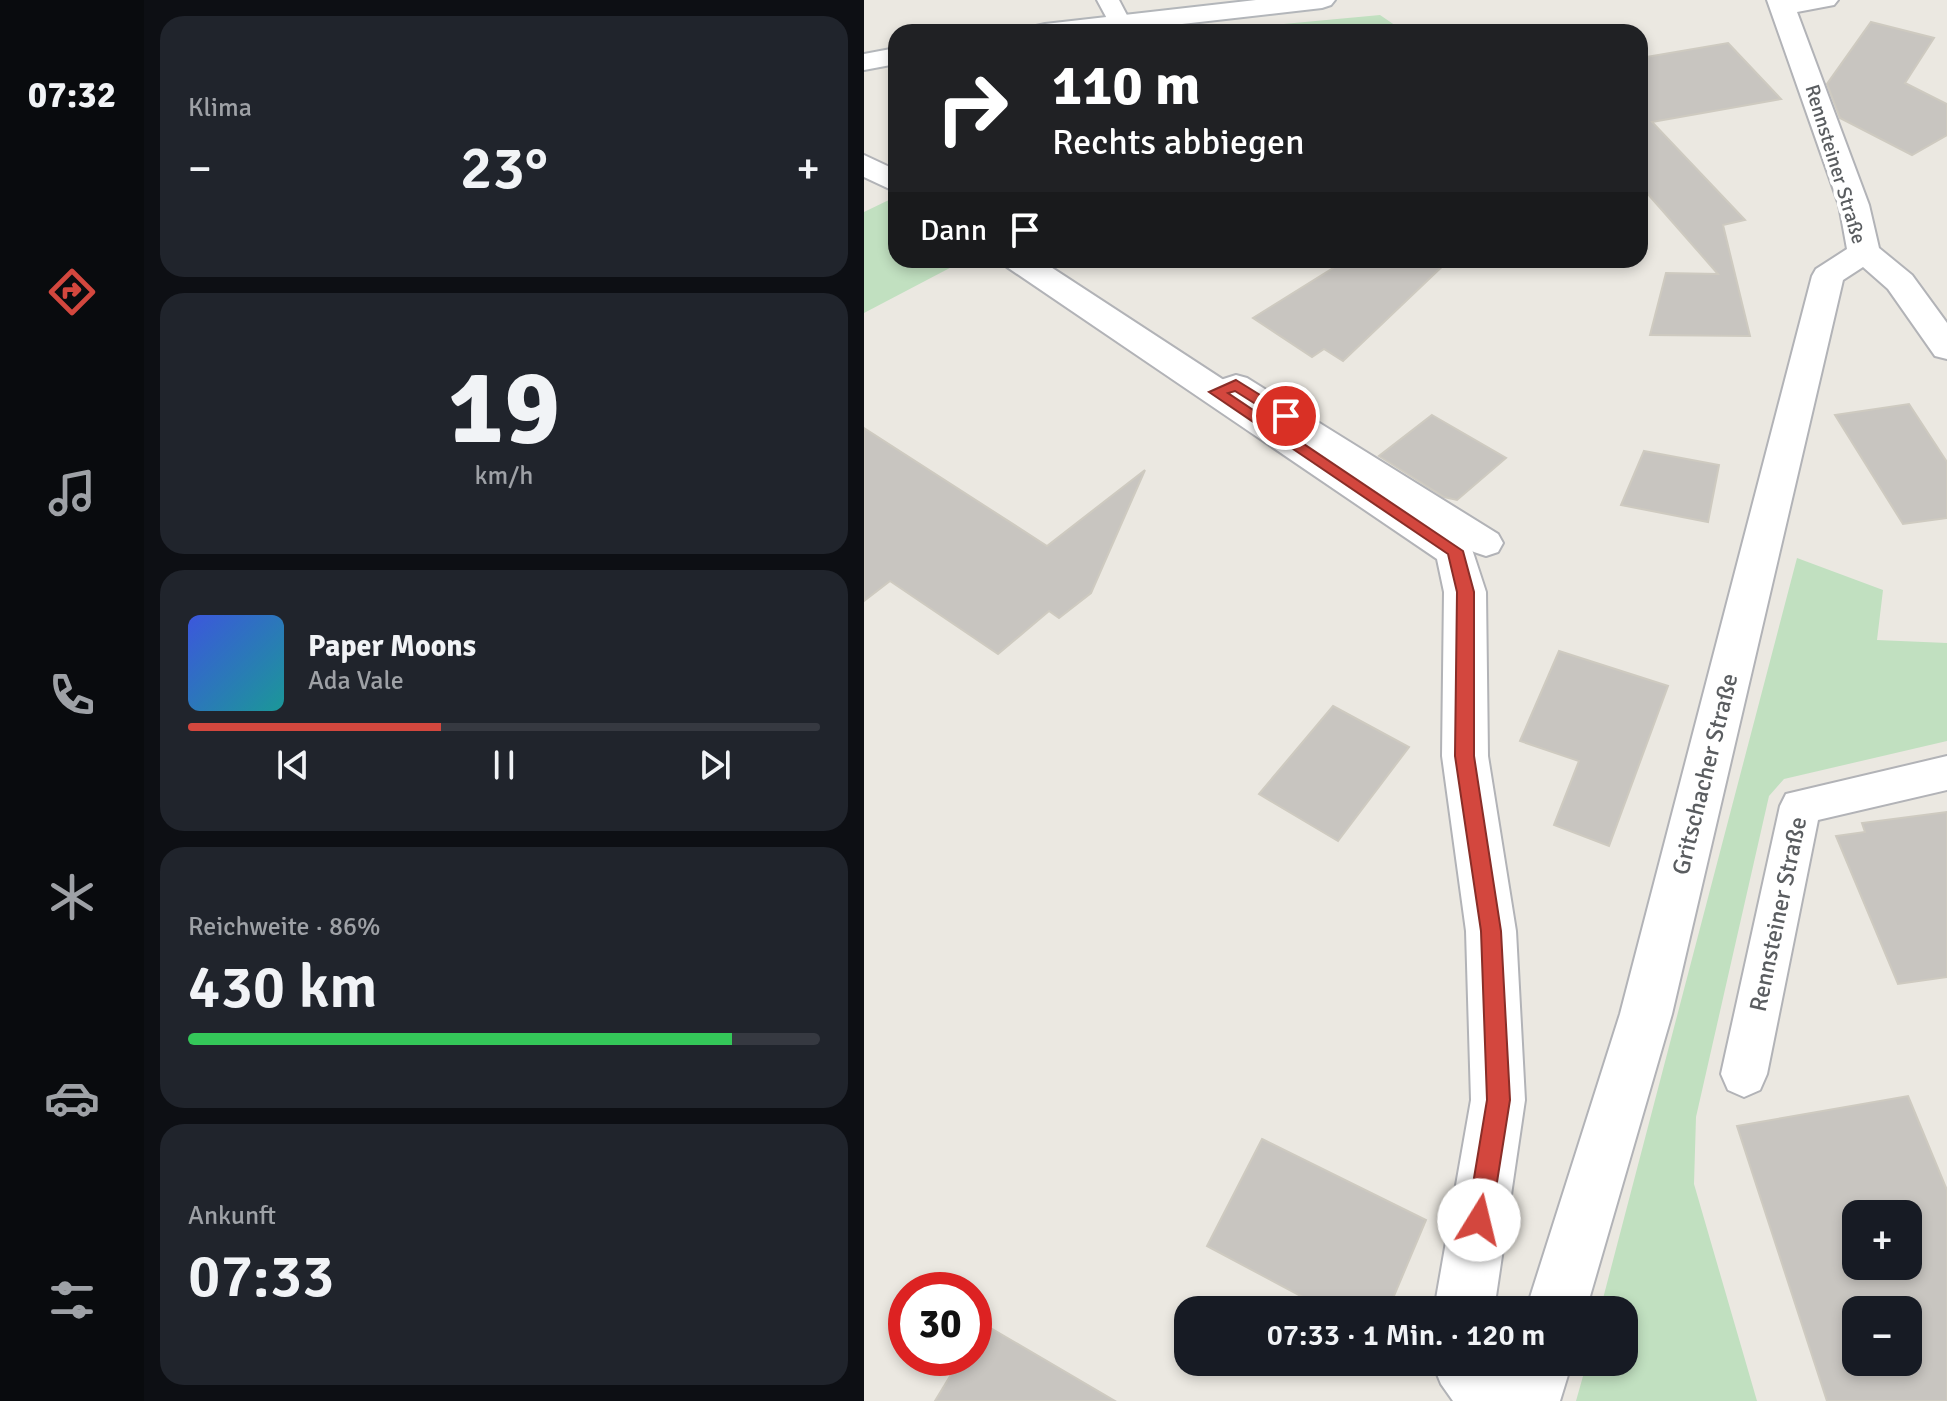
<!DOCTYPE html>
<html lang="de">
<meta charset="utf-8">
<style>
:root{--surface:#171b24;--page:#20242c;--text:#f1f3f6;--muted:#9ea1a6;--line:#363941;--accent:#d3473e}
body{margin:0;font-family:Signika,sans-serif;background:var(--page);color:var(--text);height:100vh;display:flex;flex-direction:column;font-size:30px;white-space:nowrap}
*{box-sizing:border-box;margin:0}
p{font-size:26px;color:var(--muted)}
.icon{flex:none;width:44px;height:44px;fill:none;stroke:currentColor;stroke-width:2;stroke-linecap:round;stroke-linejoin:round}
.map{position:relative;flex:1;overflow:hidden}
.drawer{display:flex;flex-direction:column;gap:16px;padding:16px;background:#0d0f14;width:720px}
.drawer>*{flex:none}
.banner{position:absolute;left:24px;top:24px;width:760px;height:244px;border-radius:24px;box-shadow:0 4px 12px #0003;background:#202124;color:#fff;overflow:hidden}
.buttons{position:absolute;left:978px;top:1200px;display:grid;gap:16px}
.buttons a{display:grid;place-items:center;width:80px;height:80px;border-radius:16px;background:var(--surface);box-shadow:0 4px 12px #0003;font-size:40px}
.speed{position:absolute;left:24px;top:1272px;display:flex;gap:16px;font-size:40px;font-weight:700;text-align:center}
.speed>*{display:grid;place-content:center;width:104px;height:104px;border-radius:50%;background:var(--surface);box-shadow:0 4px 12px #0003;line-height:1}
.speed .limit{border:12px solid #d22;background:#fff;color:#111}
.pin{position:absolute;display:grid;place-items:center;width:68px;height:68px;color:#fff;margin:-34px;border:4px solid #fff;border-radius:50%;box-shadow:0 2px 8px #0007}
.me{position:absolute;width:88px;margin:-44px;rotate:9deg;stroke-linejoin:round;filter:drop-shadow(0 0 6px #0008)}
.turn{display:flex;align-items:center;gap:28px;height:168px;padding:0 32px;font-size:36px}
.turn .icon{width:104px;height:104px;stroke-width:2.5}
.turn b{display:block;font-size:56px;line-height:68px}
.then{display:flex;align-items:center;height:76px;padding:0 32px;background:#0003;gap:16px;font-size:30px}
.big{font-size:60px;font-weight:600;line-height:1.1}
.drawer .tile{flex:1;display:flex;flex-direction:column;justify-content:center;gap:12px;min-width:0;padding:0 28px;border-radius:24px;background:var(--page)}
.drawer .dial{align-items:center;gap:0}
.dial b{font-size:104px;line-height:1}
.song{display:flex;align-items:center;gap:24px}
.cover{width:96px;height:96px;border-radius:12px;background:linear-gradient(135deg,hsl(230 70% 55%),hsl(180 70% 35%))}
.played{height:8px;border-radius:4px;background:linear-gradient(90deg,var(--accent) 40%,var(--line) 40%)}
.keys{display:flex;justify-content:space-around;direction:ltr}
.heat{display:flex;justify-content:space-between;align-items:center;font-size:44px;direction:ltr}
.charge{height:12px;border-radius:6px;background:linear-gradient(90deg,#34c759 86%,var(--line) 0)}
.trip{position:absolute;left:310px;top:1296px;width:464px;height:80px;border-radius:24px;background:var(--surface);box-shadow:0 4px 12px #0003;font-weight:600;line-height:80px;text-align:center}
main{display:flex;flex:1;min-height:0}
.tabs{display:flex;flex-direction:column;width:144px;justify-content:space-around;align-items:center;background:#090b0e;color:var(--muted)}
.tabs .icon{width:56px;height:56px}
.tabs .selected{color:var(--accent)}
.tabs b{font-size:36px;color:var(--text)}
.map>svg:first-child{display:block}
</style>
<main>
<nav class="tabs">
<b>07:32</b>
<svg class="icon selected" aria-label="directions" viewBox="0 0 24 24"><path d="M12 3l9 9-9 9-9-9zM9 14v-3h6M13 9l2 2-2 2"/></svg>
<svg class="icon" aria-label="music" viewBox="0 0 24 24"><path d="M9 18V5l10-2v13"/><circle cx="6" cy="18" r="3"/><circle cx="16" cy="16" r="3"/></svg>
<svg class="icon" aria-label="phone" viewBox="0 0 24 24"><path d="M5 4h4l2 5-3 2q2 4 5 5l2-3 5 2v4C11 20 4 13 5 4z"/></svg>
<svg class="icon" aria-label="climate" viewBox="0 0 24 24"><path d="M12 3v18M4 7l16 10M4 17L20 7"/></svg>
<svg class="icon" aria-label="car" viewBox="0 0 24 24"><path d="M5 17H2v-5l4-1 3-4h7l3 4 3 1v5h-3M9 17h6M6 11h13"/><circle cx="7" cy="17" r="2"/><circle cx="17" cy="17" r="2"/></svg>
<svg class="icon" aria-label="filters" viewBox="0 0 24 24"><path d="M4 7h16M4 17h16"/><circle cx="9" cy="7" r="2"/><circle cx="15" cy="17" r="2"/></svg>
</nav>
<section class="drawer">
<div class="tile"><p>Klima</p>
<div class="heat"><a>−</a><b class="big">23°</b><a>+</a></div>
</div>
<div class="tile dial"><b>19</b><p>km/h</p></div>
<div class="tile">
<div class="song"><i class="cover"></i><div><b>Paper Moons</b><p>Ada Vale</p></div></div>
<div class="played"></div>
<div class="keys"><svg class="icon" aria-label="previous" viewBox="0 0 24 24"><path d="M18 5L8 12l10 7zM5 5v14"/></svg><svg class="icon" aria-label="pause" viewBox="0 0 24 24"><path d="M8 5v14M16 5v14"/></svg><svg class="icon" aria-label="next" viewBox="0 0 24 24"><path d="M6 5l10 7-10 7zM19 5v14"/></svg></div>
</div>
<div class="tile"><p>Reichweite · 86%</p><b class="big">430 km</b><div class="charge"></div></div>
<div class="tile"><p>Ankunft</p><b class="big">07:33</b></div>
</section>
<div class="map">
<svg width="1083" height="1401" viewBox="0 0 1083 1401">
<rect width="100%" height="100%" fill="#ebe8e1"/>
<!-- green -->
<path fill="#c1e0c0" d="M516,15L541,32H332Z
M29,198L32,200V260H101L0,313V212Z
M933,558L1019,590L1013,640L1083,643V741L920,779L905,796L832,1117L830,1184L893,1401H712L723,1362H760V1310H736Z"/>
<!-- building -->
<path fill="#c8c5c0" stroke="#cecac0" stroke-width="2" fill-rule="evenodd" d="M1007,22L1070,38L1041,83L1083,104V135L1048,155L976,118L963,84Z
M864,43L917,99L788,122L881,220L859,225L886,336L786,335L802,273L854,274L776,185V58Z
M482,260H585L479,361L460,349L448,357L389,318Z
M1045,404L1083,462V518L1039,524L971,415Z
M568,415L642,458L593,500L580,497L515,456Z
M0,428L183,546L281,470L227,593L195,618L185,611L134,654L26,581L0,601Z
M780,451L855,465L844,522L757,505Z
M695,651L804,686L745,846L690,825L715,761L656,741Z
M469,706L545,747L474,841L395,794Z
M1083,812V977L1034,984L972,836L1001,832L998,823Z
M1044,1096L1083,1190V1401H963L873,1126ZM992,1214H1044V1266H992ZM992,1310H1044V1362H992Z
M398,1139L562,1220L524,1310H463L343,1246Z
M118,1323L251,1401H71L97,1358H110V1336Z"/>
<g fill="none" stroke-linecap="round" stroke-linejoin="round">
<!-- service casing -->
<g stroke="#b2b3b7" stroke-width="4">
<path id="service" d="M233,0H255L266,21L263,26H247Z
M372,375L383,378L634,534L639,543L634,552L622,556L610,552L369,397L352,402L341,399L337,392L341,385Z
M1083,756V790L954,820L903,1074L896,1090L880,1097L864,1090L857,1074L916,806L922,794Z"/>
</g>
<!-- minor casing -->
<g stroke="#b2b3b7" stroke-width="4">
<path id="minor" d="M903,0H974L970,5L933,12L1005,205L1015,248L1048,275L1083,323V359L1071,356L1024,289L999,267L979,280L808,1014L722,1310H662L756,1014L948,276L952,269L983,249L975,205Z
M0,155L32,170V192L0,177Z
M138,260H176L605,540L622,592L624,756L652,931L661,1100L630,1310H570L607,1100L602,931L578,756L580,592L573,559L143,267Z
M568,1362H637L643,1371L646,1362H708L696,1401H589L577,1384Z"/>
</g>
<!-- secondary casing -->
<g stroke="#b3b6ba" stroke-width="4">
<path id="secondary" d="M392,0H471L467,5L458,8L248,32H168L172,26L181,24Z
M32,48V64L0,70V54Z"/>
</g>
<!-- service -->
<use href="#service" fill="#fff" fill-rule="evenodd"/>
<!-- minor -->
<use href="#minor" fill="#fff" fill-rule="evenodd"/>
<!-- secondary -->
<use href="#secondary" fill="#fff" fill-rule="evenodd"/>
</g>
<!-- route -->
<path fill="#d3473e" stroke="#892e28" stroke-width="2" d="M372,380L430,416L427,420H417L371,391L364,393L599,551L610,592V756L637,931L646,1100L627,1220L623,1228L615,1232L606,1228L603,1220L623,1100L617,931L591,756L593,592L584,554L345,392Z"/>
<g text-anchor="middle" stroke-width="8" stroke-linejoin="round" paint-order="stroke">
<!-- far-street labels -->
<g font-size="20" fill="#5a5d60" stroke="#fff">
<text transform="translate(972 164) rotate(73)" y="7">Rennsteiner Straße</text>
</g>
<!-- street labels -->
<g font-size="24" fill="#5a5d60" stroke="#fff">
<text transform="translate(841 774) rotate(-76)" y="8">Gritschacher Straße</text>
<text transform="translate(914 914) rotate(-78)" y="8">Rennsteiner Straße</text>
</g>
</g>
</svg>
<div class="buttons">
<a>+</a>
<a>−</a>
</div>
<div class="speed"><div class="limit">30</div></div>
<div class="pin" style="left:422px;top:416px;background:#d93025"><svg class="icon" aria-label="arrive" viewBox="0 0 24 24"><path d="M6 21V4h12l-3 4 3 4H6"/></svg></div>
<svg class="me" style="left:615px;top:1220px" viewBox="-20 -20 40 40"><circle r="19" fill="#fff"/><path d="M0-13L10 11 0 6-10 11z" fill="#d3473e"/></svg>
<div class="trip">07:33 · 1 Min. · 120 m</div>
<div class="banner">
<div class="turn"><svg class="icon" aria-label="right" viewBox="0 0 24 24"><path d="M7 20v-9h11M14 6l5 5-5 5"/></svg><div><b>110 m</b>Rechts abbiegen</div></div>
<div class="then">Dann<svg class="icon" aria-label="arrive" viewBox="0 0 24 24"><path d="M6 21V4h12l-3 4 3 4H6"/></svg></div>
</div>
</div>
</main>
